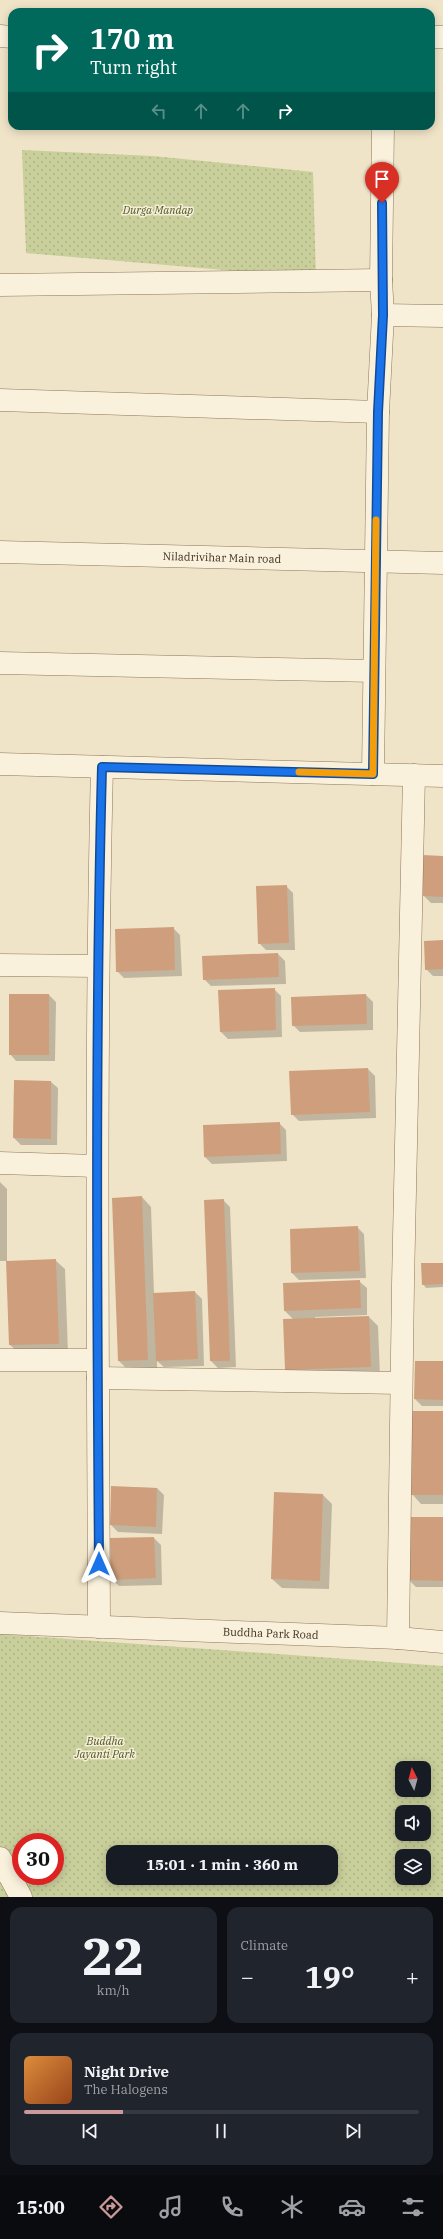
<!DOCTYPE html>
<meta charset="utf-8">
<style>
:root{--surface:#171b24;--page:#20242c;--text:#f1f3f6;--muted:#9ea1a6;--line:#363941;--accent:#cc999b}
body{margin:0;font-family:"IBM Plex Serif",serif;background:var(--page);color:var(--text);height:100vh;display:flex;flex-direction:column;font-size:15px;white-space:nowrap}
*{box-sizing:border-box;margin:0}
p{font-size:13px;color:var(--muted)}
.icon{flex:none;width:22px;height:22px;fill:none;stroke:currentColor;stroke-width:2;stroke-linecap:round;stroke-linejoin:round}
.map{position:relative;height:1897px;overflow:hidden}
.details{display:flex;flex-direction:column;gap:10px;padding:10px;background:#0d0f14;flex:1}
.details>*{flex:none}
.hud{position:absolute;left:8px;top:8px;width:427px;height:122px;border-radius:12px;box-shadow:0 2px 10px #0003;background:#00695c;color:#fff;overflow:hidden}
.needle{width:26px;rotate:354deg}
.tools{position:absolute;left:395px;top:1761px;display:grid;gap:8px}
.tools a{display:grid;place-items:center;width:36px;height:36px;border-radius:8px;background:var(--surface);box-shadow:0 2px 10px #0003;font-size:20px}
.speed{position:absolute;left:12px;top:1833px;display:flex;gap:8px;font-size:20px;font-weight:700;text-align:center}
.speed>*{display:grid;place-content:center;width:52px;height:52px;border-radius:50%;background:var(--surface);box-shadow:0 2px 10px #0003;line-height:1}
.speed .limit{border:6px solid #d22;background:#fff;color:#111}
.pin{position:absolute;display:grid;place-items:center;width:34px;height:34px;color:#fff;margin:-41px -17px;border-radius:50% 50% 50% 0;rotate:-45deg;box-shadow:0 0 4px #0007}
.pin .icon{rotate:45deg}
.me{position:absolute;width:44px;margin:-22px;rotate:0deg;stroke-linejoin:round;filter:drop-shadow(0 0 3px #0008)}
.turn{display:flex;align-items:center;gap:14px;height:84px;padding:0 16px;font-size:18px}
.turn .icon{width:52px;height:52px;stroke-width:2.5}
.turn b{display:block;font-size:28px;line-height:34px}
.lanes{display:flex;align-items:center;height:38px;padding:0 16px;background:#0003;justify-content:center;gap:20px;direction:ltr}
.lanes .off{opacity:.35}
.big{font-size:30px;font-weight:700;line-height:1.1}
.details .card{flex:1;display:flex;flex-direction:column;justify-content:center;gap:6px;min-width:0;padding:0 14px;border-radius:12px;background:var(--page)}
.details .dial{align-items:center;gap:0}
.dial b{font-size:52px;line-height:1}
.song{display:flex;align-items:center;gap:12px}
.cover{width:48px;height:48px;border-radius:6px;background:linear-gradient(135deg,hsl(30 70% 55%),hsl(20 70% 35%))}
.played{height:4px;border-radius:2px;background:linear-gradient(90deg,var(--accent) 25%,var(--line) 25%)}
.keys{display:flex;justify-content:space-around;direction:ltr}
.heat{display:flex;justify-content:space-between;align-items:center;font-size:22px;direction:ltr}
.details .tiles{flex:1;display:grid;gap:10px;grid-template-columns:1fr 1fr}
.card:last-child{grid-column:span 2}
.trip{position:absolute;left:106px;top:1845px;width:232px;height:40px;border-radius:12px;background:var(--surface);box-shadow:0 2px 10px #0003;font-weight:700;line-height:40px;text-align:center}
.dock{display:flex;height:64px;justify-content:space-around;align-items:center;background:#090b0e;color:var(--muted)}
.dock .icon{width:28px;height:28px}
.dock .active{color:var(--accent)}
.dock b{font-size:18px;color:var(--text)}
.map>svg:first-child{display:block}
</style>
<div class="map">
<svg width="443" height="1897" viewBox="0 0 443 1897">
<defs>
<pattern id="green-dots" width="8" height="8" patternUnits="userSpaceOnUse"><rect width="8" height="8" fill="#c9cf9b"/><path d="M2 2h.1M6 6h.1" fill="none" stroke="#aeb285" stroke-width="1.8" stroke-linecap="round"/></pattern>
</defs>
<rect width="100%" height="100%" fill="#f0e4c8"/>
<!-- green -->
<path fill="url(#green-dots)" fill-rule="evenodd" d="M22,150L153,156L313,172L316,278L26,253Z
M0,1634L443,1666V1897H0ZM402,1768H424V1790H402ZM402,1812H424V1834H402ZM21,1842H55V1876H21ZM113,1852H331V1878H113ZM402,1856H424V1878H402Z"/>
<!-- shadow -->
<path fill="#0003" d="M443,857V903H431L424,896Z
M286,886L293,893L295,950H266L259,943Z
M173,928L180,935L182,976L124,978L117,971Z
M443,941V976H433L426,969Z
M278,954L285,961L286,984L211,986L204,979Z
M274,989L281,996L282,1037L228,1039L221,1032Z
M49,995L56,1002L55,1061H16L10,1054Z
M366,995L373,1002V1030L300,1032L293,1025Z
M368,1069L375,1076L376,1118L299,1121L292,1114Z
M15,1081L51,1082L58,1088L57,1145H21L14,1138Z
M279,1123L286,1130L287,1161L212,1164L205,1157Z
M0,1182L7,1189V1261H0Z
M142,1197L151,1207L154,1294L195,1292L202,1299L204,1366L164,1367L157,1361V1369L128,1370L119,1361Z
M223,1200L230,1207L236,1367L218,1368L211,1361Z
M357,1227L364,1234L366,1278L299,1280L292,1273L291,1230Z
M55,1260L65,1269L68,1353L20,1354L10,1345Z
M443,1264V1287L426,1288L423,1284Z
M360,1282L367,1288V1315L315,1317V1319L369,1317L378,1326L380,1376L295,1379L286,1370L294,1320L285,1311Z
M443,1362V1406H422L415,1399Z
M443,1412V1504H421L412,1494Z
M112,1487L157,1488L164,1495L162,1534L118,1532L111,1525Z
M323,1495L332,1504L329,1589L282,1588L272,1579Z
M443,1518V1587H416L409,1580Z
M154,1538L161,1545L162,1585L119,1586L112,1579L111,1539Z"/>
<!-- building -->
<path fill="#cf9f7d" d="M423,855L443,856V897L423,896Z
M287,885L289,943L258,944L256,886Z
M174,927L175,970L116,972L115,929Z
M443,940V969L425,970L424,941Z
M278,953L279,977L203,980L202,956Z
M275,988L276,1030L220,1032L218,990Z
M9,994H49V1055H9Z
M366,994L367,1024L292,1026L291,997Z
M368,1068L370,1112L291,1115L289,1071Z
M14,1080L51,1081V1139L13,1138Z
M280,1122L281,1154L204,1157L203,1125Z
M142,1196L148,1360L118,1361L112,1198Z
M224,1199L230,1361H210L204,1200Z
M358,1226L360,1271L291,1273L290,1229Z
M56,1259L59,1344L9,1345L6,1261Z
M421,1263H443V1284L422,1285Z
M360,1280L361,1308L284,1311L283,1283Z
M195,1291L198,1359L156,1361L153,1293Z
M369,1316L371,1367L285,1370L283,1319Z
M415,1361H443V1400L414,1399Z
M411,1411H443V1495H411Z
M111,1486L157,1488L156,1527L110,1525Z
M274,1492L323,1494L320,1581L271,1579Z
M408,1517H443V1581L408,1580Z
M154,1537L156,1578L111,1580L110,1538Z"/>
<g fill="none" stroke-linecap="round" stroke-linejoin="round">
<!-- street casing -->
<g stroke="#8d765c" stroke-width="23">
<g id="street">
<path d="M0,36L12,37"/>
<path d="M431,37H443"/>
<path d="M0,285L381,280"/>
<path d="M383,315L443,316"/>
<path d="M0,400L378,412"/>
<path id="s1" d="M0,552L443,563"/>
<path d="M0,663L374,671"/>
<path d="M0,764L443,776"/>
<path d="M373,774L378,412L383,315L381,280L383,126"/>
<path d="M0,965L97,966"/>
<path d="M0,1163L96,1166"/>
<path d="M0,1360H97"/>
<path d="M98,1378L401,1383"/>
<path id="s2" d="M0,1623L398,1638L443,1642"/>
<path d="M99,1627C98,1340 95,1053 102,767"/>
<path d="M398,1638L403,1284L414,775"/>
<path d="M0,1858L21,1897"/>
</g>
</g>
<!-- street -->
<use href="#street" stroke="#faf1dc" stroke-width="22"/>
</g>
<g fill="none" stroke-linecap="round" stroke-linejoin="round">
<!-- route casing -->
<g stroke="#114b97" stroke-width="10">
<path id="route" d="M99,1564C97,1298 95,1033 102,767L373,774L378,412L383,315L382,203"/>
</g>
<!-- route -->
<use href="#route" stroke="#1a73e8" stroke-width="7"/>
<!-- slow -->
<path stroke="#f59e0b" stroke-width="7" d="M299,772L373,774L376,520"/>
</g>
<g text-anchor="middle" stroke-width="3" stroke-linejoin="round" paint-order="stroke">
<!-- park labels -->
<g font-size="11" font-style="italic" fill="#4d5a26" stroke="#f7eed8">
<text x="158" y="214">Durga Mandap</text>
<text x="105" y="1745">Buddha<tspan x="105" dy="13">Jayanti Park</tspan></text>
</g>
<!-- street labels -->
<g font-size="11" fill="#3d2e20" stroke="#f7eed8">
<text dy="4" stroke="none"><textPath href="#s1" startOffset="222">Niladrivihar Main road</textPath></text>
<text dy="4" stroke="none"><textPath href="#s2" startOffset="271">Buddha Park Road</textPath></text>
</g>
</g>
</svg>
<div class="tools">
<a><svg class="needle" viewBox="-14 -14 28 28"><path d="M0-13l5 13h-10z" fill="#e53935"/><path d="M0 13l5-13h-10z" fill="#9ea1a6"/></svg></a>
<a><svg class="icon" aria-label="sound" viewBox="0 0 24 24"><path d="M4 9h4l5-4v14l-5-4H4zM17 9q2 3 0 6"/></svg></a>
<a><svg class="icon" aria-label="layers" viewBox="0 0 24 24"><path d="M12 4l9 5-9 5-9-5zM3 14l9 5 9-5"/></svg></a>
</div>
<div class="speed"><div class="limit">30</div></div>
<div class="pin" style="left:382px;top:203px;background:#d93025"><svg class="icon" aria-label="arrive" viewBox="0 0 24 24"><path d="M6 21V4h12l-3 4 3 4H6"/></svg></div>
<svg class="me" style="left:99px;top:1564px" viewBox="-20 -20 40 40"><path d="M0-17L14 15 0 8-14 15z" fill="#1a73e8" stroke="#fff" stroke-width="4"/></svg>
<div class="trip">15:01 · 1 min · 360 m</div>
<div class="hud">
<div class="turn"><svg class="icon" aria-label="right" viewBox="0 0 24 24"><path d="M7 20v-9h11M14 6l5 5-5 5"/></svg><div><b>170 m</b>Turn right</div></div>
<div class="lanes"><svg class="icon off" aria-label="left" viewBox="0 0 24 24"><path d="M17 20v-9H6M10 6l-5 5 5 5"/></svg><svg class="icon off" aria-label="ahead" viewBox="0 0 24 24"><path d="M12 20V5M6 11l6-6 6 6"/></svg><svg class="icon off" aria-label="ahead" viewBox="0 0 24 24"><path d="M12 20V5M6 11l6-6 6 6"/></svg><svg class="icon" aria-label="right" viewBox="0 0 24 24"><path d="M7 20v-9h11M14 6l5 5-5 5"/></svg></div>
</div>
</div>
<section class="details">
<div class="tiles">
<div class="card dial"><b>22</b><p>km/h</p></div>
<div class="card"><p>Climate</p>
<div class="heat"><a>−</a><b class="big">19°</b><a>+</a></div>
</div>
<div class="card">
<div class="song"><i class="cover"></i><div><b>Night Drive</b><p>The Halogens</p></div></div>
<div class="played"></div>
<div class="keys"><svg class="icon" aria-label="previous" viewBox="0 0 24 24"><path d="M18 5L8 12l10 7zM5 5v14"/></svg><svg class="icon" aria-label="pause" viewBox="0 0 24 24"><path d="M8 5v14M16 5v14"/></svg><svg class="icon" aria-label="next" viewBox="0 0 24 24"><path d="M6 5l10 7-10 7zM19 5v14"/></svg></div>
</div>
</div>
</section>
<nav class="dock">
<b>15:00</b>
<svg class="icon active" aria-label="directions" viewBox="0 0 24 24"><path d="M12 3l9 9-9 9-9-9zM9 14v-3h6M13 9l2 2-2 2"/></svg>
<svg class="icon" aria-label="music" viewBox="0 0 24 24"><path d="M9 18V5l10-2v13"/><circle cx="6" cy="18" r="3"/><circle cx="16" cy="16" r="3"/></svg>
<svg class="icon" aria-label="phone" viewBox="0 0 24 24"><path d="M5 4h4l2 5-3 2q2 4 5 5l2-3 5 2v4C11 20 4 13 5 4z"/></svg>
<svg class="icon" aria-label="climate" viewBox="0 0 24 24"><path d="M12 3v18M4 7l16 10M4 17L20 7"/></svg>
<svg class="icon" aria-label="car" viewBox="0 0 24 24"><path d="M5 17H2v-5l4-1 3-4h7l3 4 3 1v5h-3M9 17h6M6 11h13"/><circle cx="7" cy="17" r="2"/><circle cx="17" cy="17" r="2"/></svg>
<svg class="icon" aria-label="filters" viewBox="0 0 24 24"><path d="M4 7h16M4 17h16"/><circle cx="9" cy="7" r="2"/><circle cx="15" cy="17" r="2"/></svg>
</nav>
